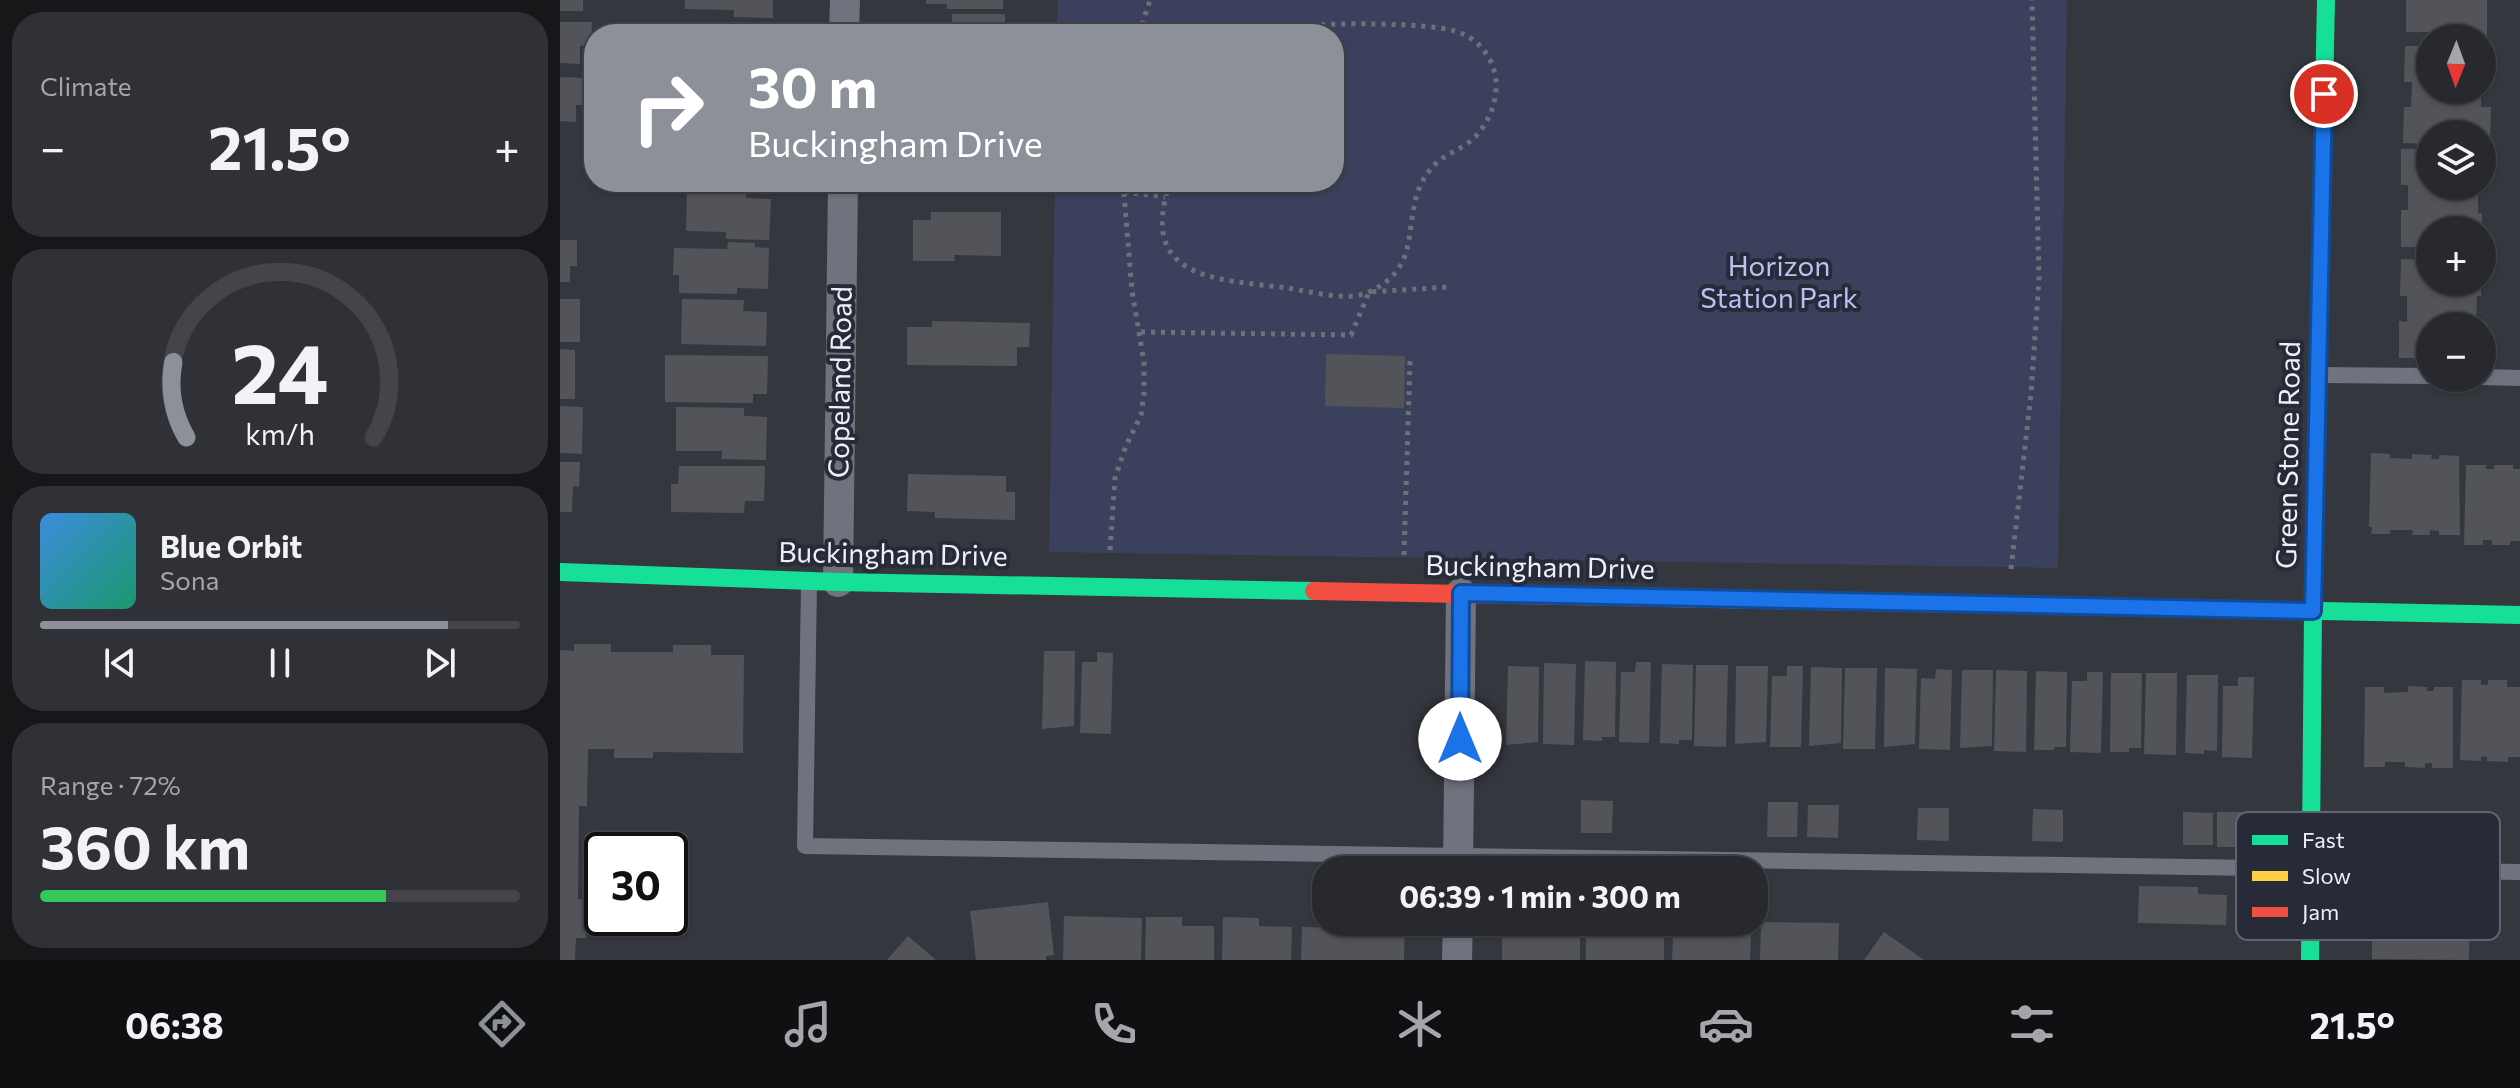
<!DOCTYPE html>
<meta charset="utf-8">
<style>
:root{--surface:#28292e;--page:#303136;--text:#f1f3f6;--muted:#a5a6aa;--line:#44454a;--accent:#8c9099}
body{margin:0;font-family:Commissioner,sans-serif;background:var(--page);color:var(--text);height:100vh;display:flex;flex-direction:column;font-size:30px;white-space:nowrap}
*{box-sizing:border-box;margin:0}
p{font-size:26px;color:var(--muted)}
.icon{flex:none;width:44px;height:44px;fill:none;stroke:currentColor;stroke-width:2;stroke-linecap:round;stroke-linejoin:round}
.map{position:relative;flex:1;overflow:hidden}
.panel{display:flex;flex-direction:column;gap:12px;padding:12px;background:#161719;width:560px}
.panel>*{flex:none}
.top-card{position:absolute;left:24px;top:24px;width:760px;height:168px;border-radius:32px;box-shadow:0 2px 6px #0004,0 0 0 2px var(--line);background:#8c9099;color:#fff;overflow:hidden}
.needle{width:52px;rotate:181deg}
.buttons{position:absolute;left:1856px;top:24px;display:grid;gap:16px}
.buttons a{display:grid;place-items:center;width:80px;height:80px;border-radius:50%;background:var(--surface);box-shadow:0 2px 6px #0004,0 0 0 2px var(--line);font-size:40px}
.speed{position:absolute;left:24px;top:832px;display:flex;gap:16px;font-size:40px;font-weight:700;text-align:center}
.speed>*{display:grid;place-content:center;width:104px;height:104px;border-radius:50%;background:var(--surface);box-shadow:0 2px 6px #0004,0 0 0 2px var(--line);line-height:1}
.speed .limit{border:4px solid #111;border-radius:12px;background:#fff;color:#111}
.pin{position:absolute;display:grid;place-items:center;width:68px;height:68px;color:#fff;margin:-34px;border:4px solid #fff;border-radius:50%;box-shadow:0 2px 8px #0007}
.me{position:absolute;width:88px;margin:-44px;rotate:0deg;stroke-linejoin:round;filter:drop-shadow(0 0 6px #0008)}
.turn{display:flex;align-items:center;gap:28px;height:168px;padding:0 32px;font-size:36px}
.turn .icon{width:104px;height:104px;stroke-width:2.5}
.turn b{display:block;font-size:56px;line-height:68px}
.big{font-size:60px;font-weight:700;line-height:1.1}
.panel .tile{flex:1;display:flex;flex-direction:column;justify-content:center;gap:12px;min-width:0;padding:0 28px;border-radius:32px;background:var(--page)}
.panel .dial{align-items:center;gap:0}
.dial svg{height:208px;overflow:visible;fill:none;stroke:var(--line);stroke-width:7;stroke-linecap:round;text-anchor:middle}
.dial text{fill:var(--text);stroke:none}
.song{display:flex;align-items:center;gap:24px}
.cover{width:96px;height:96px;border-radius:12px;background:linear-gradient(135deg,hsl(210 70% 55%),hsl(160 70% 35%))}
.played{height:8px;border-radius:4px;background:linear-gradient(90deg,var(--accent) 85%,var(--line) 85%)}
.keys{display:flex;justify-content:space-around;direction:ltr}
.heat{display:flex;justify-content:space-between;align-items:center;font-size:44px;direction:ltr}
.charge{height:12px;border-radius:6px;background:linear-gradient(90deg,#34c759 72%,var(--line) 0)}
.trip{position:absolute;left:752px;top:856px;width:456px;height:80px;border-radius:32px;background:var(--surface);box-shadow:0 2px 6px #0004,0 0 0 2px var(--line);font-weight:700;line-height:80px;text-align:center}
.tab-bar{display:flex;height:128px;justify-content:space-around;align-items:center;background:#101012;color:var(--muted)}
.tab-bar .icon{width:56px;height:56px}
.tab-bar .on{color:var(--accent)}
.tab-bar b{font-size:36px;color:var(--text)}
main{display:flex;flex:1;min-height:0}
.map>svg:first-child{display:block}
</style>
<main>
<section class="panel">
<div class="tile"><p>Climate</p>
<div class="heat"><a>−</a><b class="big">21.5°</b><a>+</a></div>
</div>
<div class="tile dial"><svg viewBox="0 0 100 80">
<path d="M14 69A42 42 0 1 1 86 69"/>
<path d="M14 69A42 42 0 0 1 9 40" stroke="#8c9099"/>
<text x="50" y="56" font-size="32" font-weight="700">24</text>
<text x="50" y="72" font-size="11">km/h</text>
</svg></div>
<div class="tile">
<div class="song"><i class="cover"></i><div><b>Blue Orbit</b><p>Sona</p></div></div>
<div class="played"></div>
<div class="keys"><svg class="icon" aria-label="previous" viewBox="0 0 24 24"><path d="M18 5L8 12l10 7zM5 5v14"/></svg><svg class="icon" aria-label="pause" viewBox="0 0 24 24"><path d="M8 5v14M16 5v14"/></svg><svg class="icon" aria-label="next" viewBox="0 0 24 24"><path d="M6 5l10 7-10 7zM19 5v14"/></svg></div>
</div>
<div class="tile"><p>Range · 72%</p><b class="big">360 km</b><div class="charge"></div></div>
</section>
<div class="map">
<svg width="1960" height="960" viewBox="0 0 1960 960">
<rect width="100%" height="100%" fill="#35373e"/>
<!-- green -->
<path fill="#3b415d" d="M498,0H1507L1498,568L489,552L495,182H774V34H497Z"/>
<!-- building -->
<path fill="#52545a" d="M0,0H23V11H0Z
M125,0H213V18L174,17V10L125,9Z
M366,0H443V9H387V4H366Z
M1846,0H1927V38L1874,37V32H1846Z
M392,14H445V34H354V22L392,23Z
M0,22H32L31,46H20V64L0,63Z
M126,25L211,27V34H126Z
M1922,42L1926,43V81H1922Z
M1845,46H1870V90H1921V107H1931L1930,143H1922V134H1870V144L1843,143L1844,107H1851L1852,82H1844Z
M0,77L24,78L23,105H16V122L0,121Z
M1841,149H1870V186H1918V213H1922V230H1870V247H1841V210H1848V185H1841Z
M1922,151H1928V187H1922Z
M127,186L187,188L186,198L211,199L209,240L166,239V232L126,231Z
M371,212H441V256L394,255L395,261H353V220H371Z
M0,240H17V266H10V282H0Z
M168,242L195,243V247L209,248L208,289L177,288V294L119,293V275H113L114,248L167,249Z
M1841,259L1870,260V282H1921V296H1917L1916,321H1926V357H1922V326H1870V358H1839V321L1847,322V296H1840Z
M0,299H20V342H0Z
M122,299L184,300L183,311L207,312L206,346L121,344Z
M372,321L470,323L469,347H457V366L347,365V327H372Z
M0,349L15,350V399H0Z
M766,354L845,356L844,408L765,406Z
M105,355L208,356L207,394H193V403L105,402Z
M0,406L23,407L22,454L0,453Z
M116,407L184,408V416L207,417L206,460L162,459V451H116Z
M1811,453L1830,454V458L1852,459V454L1872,455L1871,459H1879V455L1899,456L1900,535H1879V531L1870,530V535H1852L1853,530H1830V534H1811L1812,527H1809Z
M0,462H20L19,487L13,486L12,512H0Z
M1906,465H1926V469H1934V465H1953V469H1960V541H1950V545H1932V540H1923V545H1904Z
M119,466H205L204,501H185L184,513L111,512V484H118Z
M348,474L446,476V492H455V520L375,518V512L347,511Z
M14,644H51V652H113V645H151V655H184L183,753L93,752V758H54V749H28L27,806H19L18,899L26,900V938H16L15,960H0V650L14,651Z
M484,651H515L514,726L482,729Z
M537,652L553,653L551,734L520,733L522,662H537Z
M1025,661L1056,662L1055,737H1042V741L1023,740Z
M1076,662H1091L1089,743L1059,742L1061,672H1075Z
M984,663L1016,664L1014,745L983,744Z
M1102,664L1133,665L1132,740H1119V744L1100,743Z
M1136,665H1168L1166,747L1134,746Z
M948,666L979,667L978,742L946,745Z
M1176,666H1208L1206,742L1175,744Z
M1227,666H1243L1241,747H1210L1212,676H1227Z
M1251,667L1282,668L1281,743L1249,746Z
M1285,668H1317L1315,749H1283Z
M1325,668L1357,669L1355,744L1324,747Z
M1376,669L1392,670L1390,750L1359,749L1361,678L1375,679Z
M1402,670H1433L1432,746L1400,748Z
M1436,670L1467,671L1466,752L1434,751Z
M1476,671L1507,672L1506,747H1494V750H1474Z
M1527,672H1543L1541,753L1510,752L1512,681H1527Z
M1551,673H1582L1581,748H1569V752H1550Z
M1586,673H1617L1616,755L1584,754Z
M1627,675H1658L1657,751L1644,750V754L1625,753Z
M1678,677H1694L1692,758L1662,757L1663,686H1678Z
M1902,680H1921V685H1928V680H1947V687H1960V757H1948V762L1927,761V757L1921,756V761L1900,760Z
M1848,686L1867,687V691H1874V687H1893V768H1872V763H1865V768L1845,767V762H1825V767H1804L1805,687H1824V693L1848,692Z
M1021,800L1053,801L1052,833H1021Z
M1208,802H1238L1237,837H1207Z
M1248,805H1279L1278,838L1247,837Z
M1358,808H1389V841L1357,840Z
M1473,809L1503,810V842L1472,841Z
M1623,812L1653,813V845H1623Z
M1657,812H1687V847H1657Z
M1579,886L1638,887V894L1667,895L1666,925L1578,923Z
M1813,893H1910L1909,960L1812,959V938H1817Z
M488,902L494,955L486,956V960H416L410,911Z
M504,916L582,918L581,960H503Z
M586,917H622V926H654V960H585Z
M663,917L699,918V926L732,927L731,960H662Z
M810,922H845L844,960H741L742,927L783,928V937H790L791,926L810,927Z
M1201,922L1279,923L1278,960H1200Z
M1324,932L1364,960H1304Z
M942,934L1020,936V960H942Z
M1113,934L1191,935L1190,960H1112Z
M348,936L376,960H327Z
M1026,936L1104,938V960H1026Z"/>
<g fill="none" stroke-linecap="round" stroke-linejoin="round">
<!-- path -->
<path stroke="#6e7079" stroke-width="5" stroke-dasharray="4 6" stroke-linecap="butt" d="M579,34L590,0
M610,182C577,280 656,279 727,288C751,291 788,303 811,291C863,266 842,222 862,182C877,153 898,154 916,136C935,115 943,83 929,58C917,38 902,31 880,28C845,23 737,20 706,34
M564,192L605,197
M581,332L791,335L809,292L889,287
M550,550L555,478L566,446L581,415L584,394V362L572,291L563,182
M844,555L850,361
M1451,569L1471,394L1479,279L1472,0"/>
<!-- lane -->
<path stroke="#70727d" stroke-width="16" d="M1760,375L1870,376
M1922,377L1960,378
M249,582L245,846L1960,872"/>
<!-- street -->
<path stroke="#70727d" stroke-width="30" d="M284,34L285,0
M278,582L283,182
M898,870L901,593
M897,960L898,922"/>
<!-- fast -->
<path stroke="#16e098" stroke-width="18" d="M0,572L278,582L754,591
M1561,607L1960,615
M1750,960L1753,611L1766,0"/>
<!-- slow -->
<path stroke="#ffcf43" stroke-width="18" d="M1106,598L1561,607"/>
<!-- jam -->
<path stroke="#f24e42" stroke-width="18" d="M754,591L1106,598"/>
</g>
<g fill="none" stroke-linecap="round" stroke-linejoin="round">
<!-- route casing -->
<g stroke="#114b97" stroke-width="20">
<path id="route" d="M900,739L901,593L1753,611L1764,94"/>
</g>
<!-- route -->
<use href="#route" stroke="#1a73e8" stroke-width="14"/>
</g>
<g text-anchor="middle" stroke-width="8" stroke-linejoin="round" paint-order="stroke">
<!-- park labels -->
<g font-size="28" fill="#b8c2f7" stroke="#272a37">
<text x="1219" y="276">Horizon<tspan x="1219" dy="32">Station Park</tspan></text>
</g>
<!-- street labels -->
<g font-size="28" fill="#edeff9" stroke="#272a37">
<text transform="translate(280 382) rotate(-89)" y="10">Copeland Road</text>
<text transform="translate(1728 455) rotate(-89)" y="10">Green Stone Road</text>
<text transform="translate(333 554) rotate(1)" y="10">Buckingham Drive</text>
<text transform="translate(980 567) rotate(1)" y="10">Buckingham Drive</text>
</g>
</g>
<!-- legend -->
<rect x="1676" y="812" width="264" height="128" rx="12" fill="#272a37" stroke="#626571" stroke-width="2"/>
<rect x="1692" y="835" width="36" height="10" fill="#16e098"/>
<rect x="1692" y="871" width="36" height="10" fill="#ffcf43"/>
<rect x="1692" y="907" width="36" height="10" fill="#f24e42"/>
<g font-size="22" fill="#edeff9">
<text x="1742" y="848">Fast</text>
<text x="1742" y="884">Slow</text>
<text x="1742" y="920">Jam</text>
</g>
</svg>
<div class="buttons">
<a><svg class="needle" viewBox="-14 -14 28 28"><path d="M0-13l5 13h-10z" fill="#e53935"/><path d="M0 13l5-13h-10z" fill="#a5a6aa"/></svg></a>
<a><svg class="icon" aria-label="layers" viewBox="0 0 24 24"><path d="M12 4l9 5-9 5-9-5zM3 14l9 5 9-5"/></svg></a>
<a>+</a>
<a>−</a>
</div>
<div class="speed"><div class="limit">30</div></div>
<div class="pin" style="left:1764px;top:94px;background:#d93025"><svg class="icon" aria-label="arrive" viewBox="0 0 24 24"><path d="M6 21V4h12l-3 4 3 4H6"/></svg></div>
<svg class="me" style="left:900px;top:739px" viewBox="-20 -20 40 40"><circle r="19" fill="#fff"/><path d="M0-13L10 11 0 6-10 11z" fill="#1a73e8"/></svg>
<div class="trip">06:39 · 1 min · 300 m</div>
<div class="top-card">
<div class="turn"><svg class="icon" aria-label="right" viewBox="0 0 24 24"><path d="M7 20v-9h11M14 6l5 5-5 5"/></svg><div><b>30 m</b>Buckingham Drive</div></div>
</div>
</div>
</main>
<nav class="tab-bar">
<b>06:38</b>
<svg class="icon on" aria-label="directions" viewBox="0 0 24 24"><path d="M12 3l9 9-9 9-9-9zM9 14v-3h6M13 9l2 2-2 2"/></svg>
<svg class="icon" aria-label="music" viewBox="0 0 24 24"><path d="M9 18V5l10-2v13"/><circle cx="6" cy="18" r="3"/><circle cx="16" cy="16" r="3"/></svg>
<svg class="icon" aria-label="phone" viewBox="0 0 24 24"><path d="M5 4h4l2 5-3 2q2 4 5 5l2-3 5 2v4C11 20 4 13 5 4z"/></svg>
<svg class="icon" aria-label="climate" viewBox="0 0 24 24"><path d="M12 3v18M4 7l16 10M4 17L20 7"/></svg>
<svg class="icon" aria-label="car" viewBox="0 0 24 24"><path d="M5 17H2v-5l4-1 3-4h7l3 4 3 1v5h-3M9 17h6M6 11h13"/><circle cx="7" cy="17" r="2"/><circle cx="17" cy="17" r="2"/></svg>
<svg class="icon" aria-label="filters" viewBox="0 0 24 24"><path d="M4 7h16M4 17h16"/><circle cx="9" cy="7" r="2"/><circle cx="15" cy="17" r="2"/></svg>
<b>21.5°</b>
</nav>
